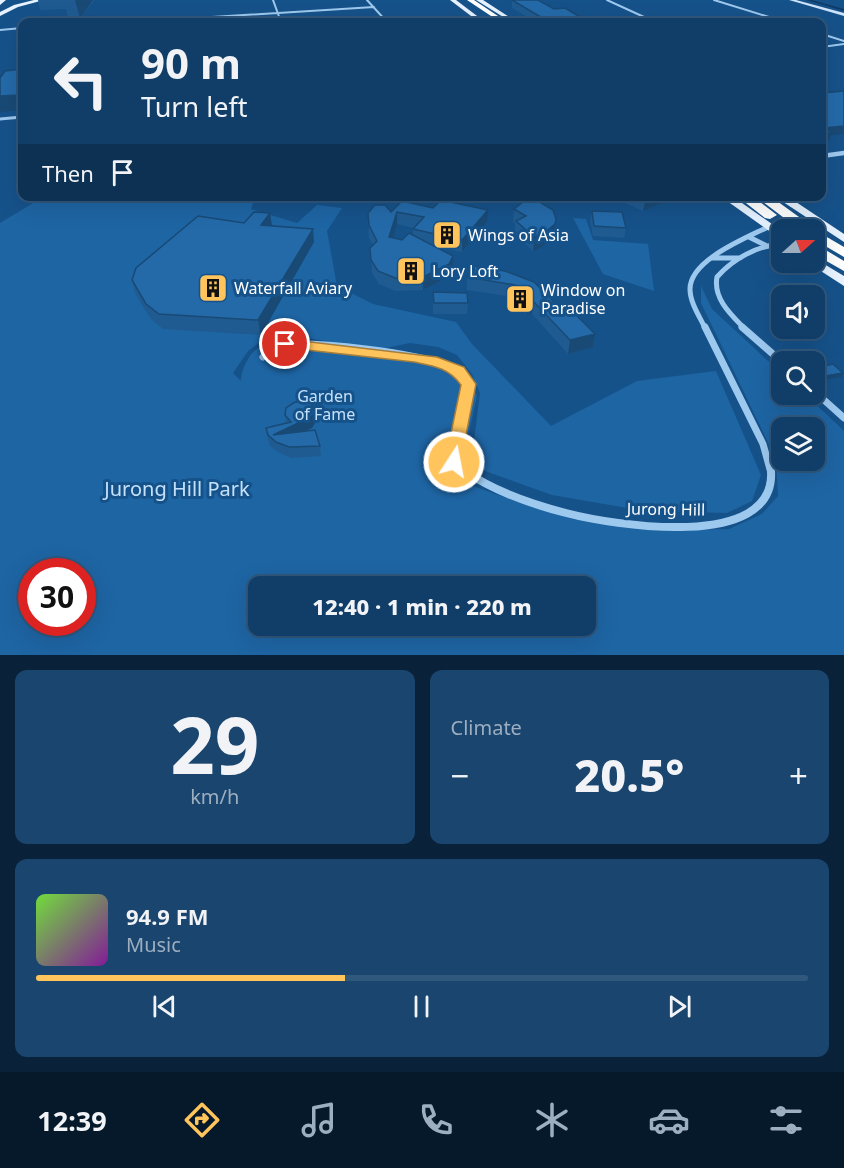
<!DOCTYPE html>
<meta charset="utf-8">
<style>
:root{--surface:#103e68;--page:#19456e;--text:#f1f3f6;--muted:#9caec0;--line:#30577c;--accent:#ffc45c}
body{margin:0;font-family:"Noto Sans",sans-serif;background:var(--page);color:var(--text);height:100vh;display:flex;flex-direction:column;font-size:22px;white-space:nowrap}
*{box-sizing:border-box;margin:0}
p{font-size:20px;color:var(--muted)}
.icon{flex:none;width:33px;height:33px;fill:none;stroke:currentColor;stroke-width:2;stroke-linecap:round;stroke-linejoin:round}
.map{position:relative;height:655px;overflow:hidden}
.panel{display:flex;flex-direction:column;gap:15px;padding:15px;background:#092239;flex:1}
.panel>*{flex:none}
.top-card{position:absolute;left:18px;top:18px;width:808px;height:183px;border-radius:12px;box-shadow:0 6px 24px #0002,0 0 0 2px var(--line);background:#103e68;color:var(--text);overflow:hidden}
.needle{width:39px;rotate:69deg}
.tools{position:absolute;left:771px;top:219px;display:grid;gap:12px}
.tools a{display:grid;place-items:center;width:54px;height:54px;border-radius:12px;background:var(--surface);box-shadow:0 6px 24px #0002,0 0 0 2px var(--line);font-size:30px}
.speed{position:absolute;left:18px;top:558px;display:flex;gap:12px;font-size:30px;font-weight:700;text-align:center}
.speed>*{display:grid;place-content:center;width:78px;height:78px;border-radius:50%;background:var(--surface);box-shadow:0 6px 24px #0002,0 0 0 2px var(--line);line-height:1}
.speed .limit{border:9px solid #d22;background:#fff;color:#111}
.pin{position:absolute;display:grid;place-items:center;width:51px;height:51px;color:#fff;margin:-26px;border:3px solid #fff;border-radius:50%;box-shadow:0 2px 6px #0007}
.me{position:absolute;width:66px;margin:-33px;rotate:11deg;stroke-linejoin:round;filter:drop-shadow(0 0 4px #0008)}
.turn{display:flex;align-items:center;gap:21px;height:126px;padding:0 24px;font-size:27px}
.turn .icon{width:78px;height:78px;stroke-width:2.5}
.turn b{display:block;font-size:42px;line-height:51px}
.then{display:flex;align-items:center;height:57px;padding:0 24px;background:#0003;gap:12px;font-size:22px}
.big{font-size:45px;font-weight:800;line-height:1.1}
.panel .tile{flex:1;display:flex;flex-direction:column;justify-content:center;gap:9px;min-width:0;padding:0 21px;border-radius:12px;background:var(--page)}
.panel .dial{align-items:center;gap:0}
.dial b{font-size:78px;line-height:1}
.song{display:flex;align-items:center;gap:18px}
.cover{width:72px;height:72px;border-radius:9px;background:linear-gradient(135deg,hsl(100 70% 55%),hsl(290 70% 35%))}
.played{height:6px;border-radius:3px;background:linear-gradient(90deg,var(--accent) 40%,var(--line) 40%)}
.keys{display:flex;justify-content:space-around;direction:ltr}
.heat{display:flex;justify-content:space-between;align-items:center;font-size:33px;direction:ltr}
.panel .tiles{flex:1;display:grid;gap:15px;grid-template-columns:1fr 1fr}
.tile:last-child{grid-column:span 2}
.trip{position:absolute;left:248px;top:576px;width:348px;height:60px;border-radius:12px;background:var(--surface);box-shadow:0 6px 24px #0002,0 0 0 2px var(--line);font-weight:800;line-height:60px;text-align:center}
.tab-bar{display:flex;height:96px;justify-content:space-around;align-items:center;background:#06192a;color:var(--muted)}
.tab-bar .icon{width:42px;height:42px}
.tab-bar .active{color:var(--accent)}
.tab-bar b{font-size:27px;color:var(--text)}
.map>svg:first-child{display:block}
</style>
<div class="map">
<svg width="844" height="655" viewBox="0 0 844 655">
<rect width="100%" height="100%" fill="#16528a"/>
<!-- green -->
<path fill="#1e65a4" fill-rule="evenodd" d="M43,197H255L251,209L297,223L317,205L342,208L327,231L337,286L373,304L456,322L472,344L551,426L637,381L716,371L761,475L752,501L727,513L645,511L552,495L471,466L480,393L472,374L457,355L438,347L410,343L376,350L308,338H278L260,342L248,351L233,373L241,381C241,372 244,367 248,359C261,337 285,341 308,341L451,363L469,376L477,396L458,481L530,506L660,531L729,529L762,514L778,496L776,459L701,303V286L712,309L781,373L782,394L806,395L844,431V655H0V223ZM782,428H814V460H782ZM32,572H82V622H32ZM258,586H585V626H258Z
M573,218L586,219L593,240L648,244L654,291L603,274Z"/>
<g fill="none" stroke-linecap="round" stroke-linejoin="round">
<!-- canal -->
<path fill="#0e3b67" fill-rule="evenodd" d="M806,0H812L844,9V11Z"/>
<!-- street-far5 -->
<path stroke="#9ec9ef" stroke-width="2" d="M273,0L281,22
M367,0L387,22
M607,0L655,22
M714,0L785,22
M131,22L374,7
M0,30L22,28
M822,34L844,41
M822,47L844,44"/>
<!-- street-far4 -->
<path stroke="#9ec9ef" stroke-width="3" d="M0,119L22,117"/>
<!-- street-far3 -->
<path stroke="#9ec9ef" stroke-width="4.5" d="M822,156L844,153"/>
<!-- street-far2 -->
<path stroke="#9ec9ef" stroke-width="5" d="M749,237L765,245
M712,258H740
M705,328C700,317 690,303 690,289C690,260 746,238 768,227
M744,328C730,314 713,298 717,277C733,259 758,245 782,244"/>
<!-- street-far1 -->
<path stroke="#9ec9ef" stroke-width="7" d="M705,327L763,444L771,473
M742,327L782,362
M263,357L276,345C319,341 413,352 453,367L461,373L469,385L454,462L467,473
M814,391L844,418"/>
<!-- street -->
<path stroke="#9ec9ef" stroke-width="8" d="M465,471C495,492 531,504 566,513C612,525 776,552 771,471"/>
<!-- secondary -->
<path fill="#cce3fa" fill-rule="evenodd" d="M789,0H796L844,13V16Z"/>
<!-- primary -->
<path fill="#e6f2ff" fill-rule="evenodd" d="M0,0H6L0,5Z
M34,0H44L18,7L0,16V12L14,5Z
M450,0H456L485,22H479Z
M476,0H483L517,22H511Z
M720,196H732L782,231V240Z
M774,196H787L844,234V242Z
M814,258L844,276V286L810,264L814,262Z"/>
<!-- highway -->
<path fill="#fff" fill-rule="evenodd" d="M467,0H474L507,22H500Z
M737,196H752L777,215L770,219L765,218Z
M755,196H770L817,230L814,233V230H800Z
M820,233L844,247V257L815,240L814,235Z
M814,243L844,261V271L814,254Z"/>
</g>
<!-- wall -->
<path fill="#1f5b91" fill-rule="evenodd" d="M38,0H93L94,1L80,18L68,19L66,9L40,10Z
M512,0L554,9L580,17V22H536L512,8Z
M612,196H665L664,202L643,211L612,197Z
M433,208L487,222L462,252L433,246L453,256V269L448,277L423,290L395,291L379,284L372,273L370,248L373,245L369,238L368,213ZM397,224L414,228L413,229V236L402,240L393,238Z
M514,209L556,219L553,237L542,247L533,251L515,234V223L513,222Z
M592,211L626,228L624,238L593,236L590,221Z
M270,213L272,226L314,242L261,335L163,329L150,318L135,293L132,280L244,223Z
M505,271L557,305L595,334L593,347L568,354L532,314L526,315L514,303V297L467,290V277Z
M433,292L468,303L467,314H433Z
M815,368L842,377L824,380L814,372Z
M314,407L315,423L312,428L304,431L320,446L321,456L291,458L278,452L270,446L268,439L266,428L286,423L285,415Z"/>
<!-- shaded-wall -->
<path fill="#194a76" d="M75,0H93L80,18Z
M580,17V22H544V19Z
M22,92V110L0,112V96Z
M844,126V134L831,135L829,141H822V133L824,128Z
M656,196H665L664,202L643,211L645,202Z
M488,210L487,222L462,252V240Z
M397,212V224L390,250L389,237Z
M270,213L272,226L261,225Z
M556,219L553,237L542,247L533,251L534,237Z
M313,229L314,242L261,335L258,320Z
M453,256V269L448,277L423,290V277Z
M533,301L532,314L526,315L527,302Z
M595,334L593,347L568,354L570,340Z
M843,373L842,377L824,380L825,376Z
M314,407L315,423L312,428L279,443L273,435Z"/>
<!-- building -->
<path fill="#246aa9" stroke="#194a76" stroke-width="1.5" d="M512,0H538L554,9L565,8L580,17L544,19Z
M332,19L335,22H305L304,21Z
M22,69V92L21,95L0,96V78L5,71Z
M844,91V126L824,128L832,132L822,133V93Z
M633,196H656L645,202Z
M528,198L538,201L553,210L556,219L555,224L544,233L534,237L516,221L526,216L514,209Z
M441,200L488,210L462,240L413,229L424,217L397,212L389,237L402,240L409,233L453,256L449,264L423,277L395,278L378,271L371,260L370,248L377,241L369,225L368,213L375,205H385L391,212L402,201L433,208Z
M592,211L622,212L626,228L594,226Z
M254,212L270,213L261,225L313,229L258,320L159,314L146,304L132,280L136,268L198,216L244,223Z
M474,266L505,271L534,282L557,305L565,304L595,334L570,340L533,301L527,302L515,290V285L467,277Z
M433,292L467,293L468,303H434Z
M833,364L843,373L825,376L815,368Z
M295,402H309L314,407V413L311,417L273,435L315,430L320,446L289,447L276,442L268,435L266,428L291,422L285,415L286,408Z"/>
<!-- route -->
<path fill="#ffc45c" stroke="#a67f3c" stroke-width="1.5" d="M285,339L437,357L464,367L476,384L460,466L454,468L448,466L445,462L461,385C449,368 434,366 414,362L280,347L278,344Z"/>
<!-- icons -->
<defs>
<g id="building-square" transform="scale(1.5)"><rect x="-9" y="-9" width="18" height="18" rx="4" fill="#ffc45c" stroke="#16528a"/><path d="M-4-6H4V6H1V3H-1V6H-4ZM-2.5-4.3h1.7v1.8h-1.7ZM.8-4.3h1.7v1.8H.8ZM-2.5-1h1.7V.8h-1.7ZM.8-1h1.7V.8H.8Z" fill="#111"/></g>
</defs>
<g fill-rule="evenodd">
<use href="#building-square" x="447" y="235"/>
<use href="#building-square" x="411" y="271"/>
<use href="#building-square" x="213" y="288"/>
<use href="#building-square" x="520" y="299"/>
</g>
<g text-anchor="middle" stroke-width="6" stroke-linejoin="round" paint-order="stroke">
<!-- poi labels -->
<g font-size="16" fill="#fff" stroke="#16528a" text-anchor="start">
<text x="468" y="241">Wings of Asia</text>
<text x="432" y="277">Lory Loft</text>
<text x="234" y="294">Waterfall Aviary</text>
<text x="541" y="296">Window on<tspan x="541" dy="18">Paradise</tspan></text>
</g>
<!-- park labels -->
<g font-size="16" fill="#c4e1fb" stroke="#16528a">
<text x="325" y="402">Garden<tspan x="325" dy="18">of Fame</tspan></text>
</g>
<!-- street labels -->
<g font-size="16" fill="#fff" stroke="#16528a">
<text transform="translate(666 509) rotate(1)" y="6">Jurong Hill</text>
</g>
<!-- near-park labels -->
<g font-size="20" fill="#c4e1fb" stroke="#16528a">
<text x="177" y="496">Jurong Hill Park</text>
</g>
</g>
</svg>
<div class="tools">
<a><svg class="needle" viewBox="-14 -14 28 28"><path d="M0-13l5 13h-10z" fill="#e53935"/><path d="M0 13l5-13h-10z" fill="#9caec0"/></svg></a>
<a><svg class="icon" aria-label="sound" viewBox="0 0 24 24"><path d="M4 9h4l5-4v14l-5-4H4zM17 9q2 3 0 6"/></svg></a>
<a><svg class="icon" aria-label="search" viewBox="0 0 24 24"><circle cx="10" cy="10" r="6"/><path d="M15 15l6 6"/></svg></a>
<a><svg class="icon" aria-label="layers" viewBox="0 0 24 24"><path d="M12 4l9 5-9 5-9-5zM3 14l9 5 9-5"/></svg></a>
</div>
<div class="speed"><div class="limit">30</div></div>
<div class="pin" style="left:285px;top:344px;background:#d93025"><svg class="icon" aria-label="arrive" viewBox="0 0 24 24"><path d="M6 21V4h12l-3 4 3 4H6"/></svg></div>
<svg class="me" style="left:454px;top:462px" viewBox="-20 -20 40 40"><circle r="17" fill="#ffc45c" stroke="#fff" stroke-width="3"/><path d="M0-11L8 9 0 5-8 9z" fill="#fff"/></svg>
<div class="trip">12:40 · 1 min · 220 m</div>
<div class="top-card">
<div class="turn"><svg class="icon" aria-label="left" viewBox="0 0 24 24"><path d="M17 20v-9H6M10 6l-5 5 5 5"/></svg><div><b>90 m</b>Turn left</div></div>
<div class="then">Then<svg class="icon" aria-label="arrive" viewBox="0 0 24 24"><path d="M6 21V4h12l-3 4 3 4H6"/></svg></div>
</div>
</div>
<section class="panel">
<div class="tiles">
<div class="tile dial"><b>29</b><p>km/h</p></div>
<div class="tile"><p>Climate</p>
<div class="heat"><a>−</a><b class="big">20.5°</b><a>+</a></div>
</div>
<div class="tile">
<div class="song"><i class="cover"></i><div><b>94.9 FM</b><p>Music</p></div></div>
<div class="played"></div>
<div class="keys"><svg class="icon" aria-label="previous" viewBox="0 0 24 24"><path d="M18 5L8 12l10 7zM5 5v14"/></svg><svg class="icon" aria-label="pause" viewBox="0 0 24 24"><path d="M8 5v14M16 5v14"/></svg><svg class="icon" aria-label="next" viewBox="0 0 24 24"><path d="M6 5l10 7-10 7zM19 5v14"/></svg></div>
</div>
</div>
</section>
<nav class="tab-bar">
<b>12:39</b>
<svg class="icon active" aria-label="directions" viewBox="0 0 24 24"><path d="M12 3l9 9-9 9-9-9zM9 14v-3h6M13 9l2 2-2 2"/></svg>
<svg class="icon" aria-label="music" viewBox="0 0 24 24"><path d="M9 18V5l10-2v13"/><circle cx="6" cy="18" r="3"/><circle cx="16" cy="16" r="3"/></svg>
<svg class="icon" aria-label="phone" viewBox="0 0 24 24"><path d="M5 4h4l2 5-3 2q2 4 5 5l2-3 5 2v4C11 20 4 13 5 4z"/></svg>
<svg class="icon" aria-label="climate" viewBox="0 0 24 24"><path d="M12 3v18M4 7l16 10M4 17L20 7"/></svg>
<svg class="icon" aria-label="car" viewBox="0 0 24 24"><path d="M5 17H2v-5l4-1 3-4h7l3 4 3 1v5h-3M9 17h6M6 11h13"/><circle cx="7" cy="17" r="2"/><circle cx="17" cy="17" r="2"/></svg>
<svg class="icon" aria-label="filters" viewBox="0 0 24 24"><path d="M4 7h16M4 17h16"/><circle cx="9" cy="7" r="2"/><circle cx="15" cy="17" r="2"/></svg>
</nav>
